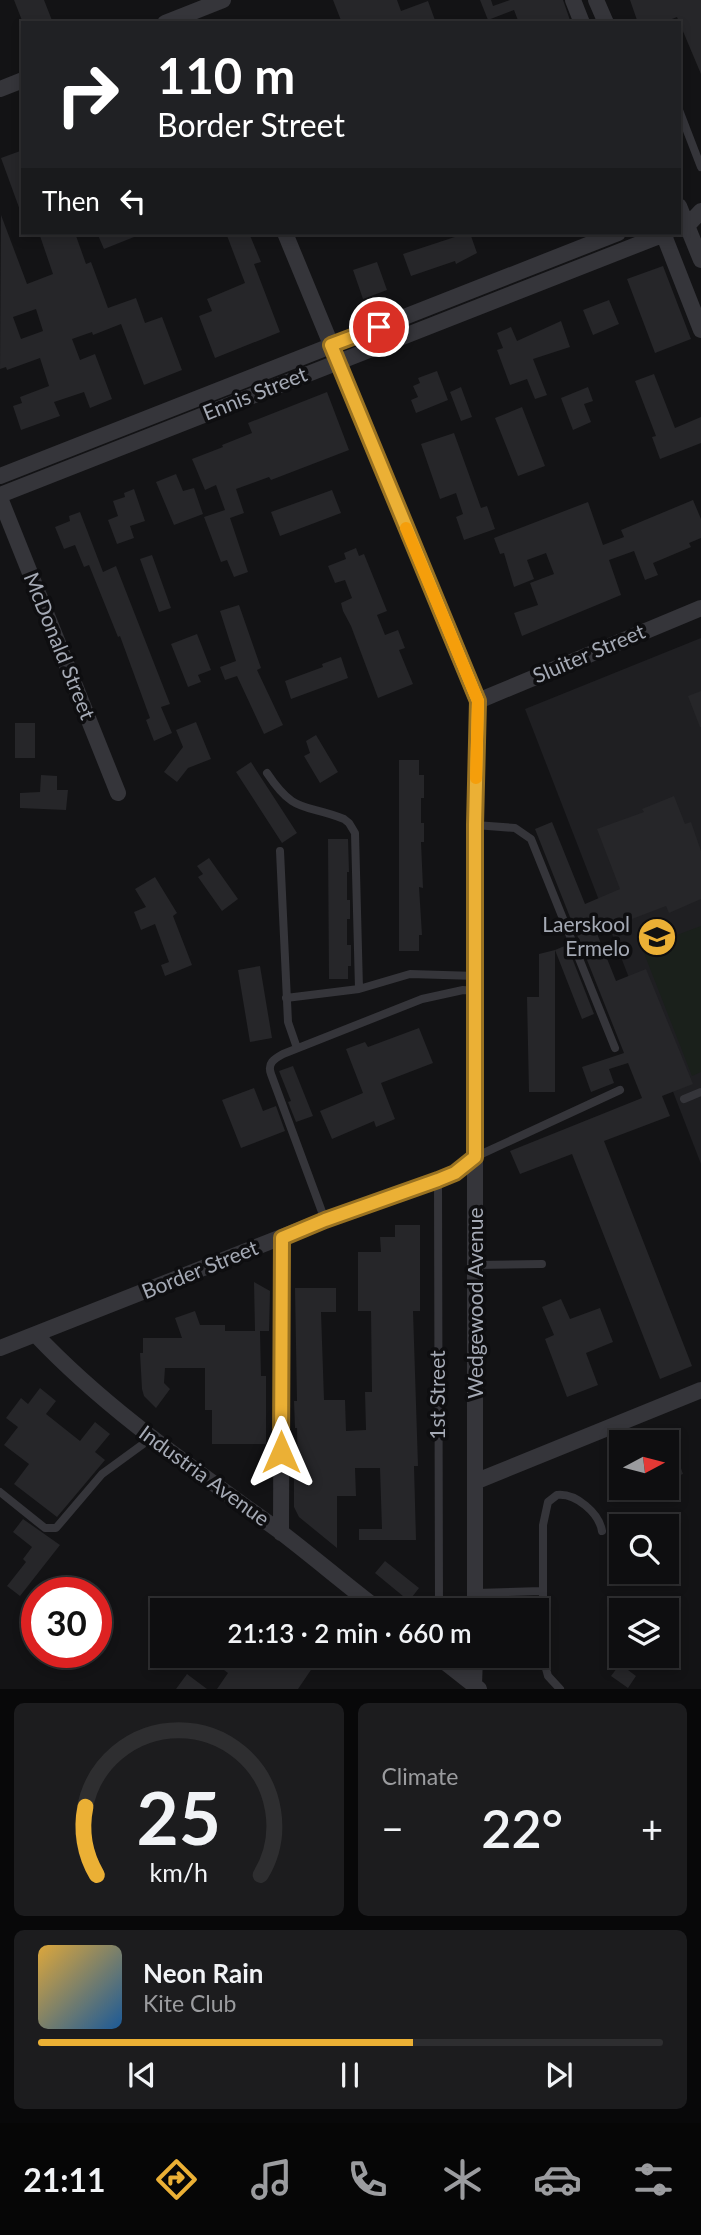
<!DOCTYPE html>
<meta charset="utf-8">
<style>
:root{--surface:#0e0e10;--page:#1c1c1e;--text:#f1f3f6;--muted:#9b9c9f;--line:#2e2e30;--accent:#ebb035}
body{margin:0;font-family:Lato,sans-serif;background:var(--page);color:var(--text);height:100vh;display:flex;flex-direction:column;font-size:26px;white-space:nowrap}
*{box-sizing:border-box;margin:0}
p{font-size:23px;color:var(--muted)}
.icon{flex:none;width:38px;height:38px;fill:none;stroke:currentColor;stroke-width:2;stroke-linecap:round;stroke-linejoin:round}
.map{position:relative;height:1689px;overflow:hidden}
.panel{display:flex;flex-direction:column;gap:14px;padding:14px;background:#080809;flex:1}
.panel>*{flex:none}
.top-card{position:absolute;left:21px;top:21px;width:660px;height:214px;border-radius:0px;box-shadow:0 4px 10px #0003,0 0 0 2px var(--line);background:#202124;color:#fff;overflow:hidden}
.needle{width:46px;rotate:83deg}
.tools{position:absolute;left:609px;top:1430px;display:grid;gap:14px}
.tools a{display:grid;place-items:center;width:70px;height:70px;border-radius:0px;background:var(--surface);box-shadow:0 4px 10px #0003,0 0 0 2px var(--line);font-size:35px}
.speed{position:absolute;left:21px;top:1577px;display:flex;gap:14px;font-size:35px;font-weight:700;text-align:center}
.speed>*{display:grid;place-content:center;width:91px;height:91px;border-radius:50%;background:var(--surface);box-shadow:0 4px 10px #0003,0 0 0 2px var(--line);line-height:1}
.speed .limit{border:10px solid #d22;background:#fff;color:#111}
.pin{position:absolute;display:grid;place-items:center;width:60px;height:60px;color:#fff;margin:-30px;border:4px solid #fff;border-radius:50%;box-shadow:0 2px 7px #0007}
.me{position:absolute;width:77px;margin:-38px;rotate:0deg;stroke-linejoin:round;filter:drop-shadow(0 0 5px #0008)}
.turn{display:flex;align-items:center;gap:24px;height:147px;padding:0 21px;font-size:32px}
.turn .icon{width:91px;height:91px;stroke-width:2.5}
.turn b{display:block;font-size:49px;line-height:60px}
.then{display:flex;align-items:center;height:66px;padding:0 21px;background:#0003;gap:14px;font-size:26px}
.big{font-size:52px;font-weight:600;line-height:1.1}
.panel .widget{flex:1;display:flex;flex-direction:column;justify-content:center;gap:10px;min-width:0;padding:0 24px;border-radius:10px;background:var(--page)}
.panel .dial{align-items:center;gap:0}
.dial svg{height:182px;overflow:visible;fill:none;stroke:var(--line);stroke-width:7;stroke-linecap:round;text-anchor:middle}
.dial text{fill:var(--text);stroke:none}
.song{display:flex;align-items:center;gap:21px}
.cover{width:84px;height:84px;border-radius:10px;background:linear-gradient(135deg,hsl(40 70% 55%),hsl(210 70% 35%))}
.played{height:7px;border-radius:4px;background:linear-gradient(90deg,var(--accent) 60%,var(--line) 60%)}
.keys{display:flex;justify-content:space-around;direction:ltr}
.heat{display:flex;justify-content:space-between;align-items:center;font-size:38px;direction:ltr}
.panel .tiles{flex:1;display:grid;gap:14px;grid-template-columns:1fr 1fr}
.widget:last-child{grid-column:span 2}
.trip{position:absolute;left:150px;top:1598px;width:399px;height:70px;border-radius:0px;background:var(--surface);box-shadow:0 4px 10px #0003,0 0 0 2px var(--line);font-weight:600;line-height:70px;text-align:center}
.tab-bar{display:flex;height:112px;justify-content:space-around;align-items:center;background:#060606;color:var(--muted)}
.tab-bar .icon{width:49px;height:49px}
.tab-bar .current{color:var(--accent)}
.tab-bar b{font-size:32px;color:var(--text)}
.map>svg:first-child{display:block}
</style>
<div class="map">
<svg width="701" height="1689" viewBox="0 0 701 1689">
<rect width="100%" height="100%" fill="#131315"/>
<!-- built -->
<path fill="#1f1f22" d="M701,638V1164L525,709Z"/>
<!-- green -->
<path fill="#1a201b" d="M701,926V1072L692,1076L642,948Z"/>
<!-- building -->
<path fill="#262629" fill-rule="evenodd" d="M14,0H44L53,23H23Z
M333,0H397L401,11L428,1L436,23H342Z
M480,0H491L493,6L510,0H563L571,23H519L514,10L488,20Z
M630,0H701V74L677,17L662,23H638Z
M23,150V212L21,213L1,158Z
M1,215L27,284L53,274L39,233H75L86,264L91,262L108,308L136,298L145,323L162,317L182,370L144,385L121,324L93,335L92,332L72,339L80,360L95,354L112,399L90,408L84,392L54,402L60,416L21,430L13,406L22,403L20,397L49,386L40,358L7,370L6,367L0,369ZM36,309L43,331L21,339L13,317Z
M97,233H144L104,249Z
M226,233H249L261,262L254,264L280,332L215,358L199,316L212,311L207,299L245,283Z
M467,233H470L477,253L456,264L455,261L411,276L403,254Z
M377,262L387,290L363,299L353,270Z
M663,266L691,339L655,353L627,279Z
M609,300L619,324L593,335L583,310Z
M561,321L570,347L533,359L547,395L535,399L527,379L510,385L497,350L503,348L497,333L511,327L517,341Z
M437,371L448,400L416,413L411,400L418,397L413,386L420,383L418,378Z
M654,374L675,428L701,417V443L660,459L652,437L656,436L635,381Z
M461,387L472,417L461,421L450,392Z
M588,387L593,401L584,404L591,422L573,430L561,398Z
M327,392L349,450L271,480L269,477L236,489L244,513L230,518L248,572L234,577L227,560L221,562L204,517L225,510L216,485L205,490L192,459L223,447L222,445L252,433L248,423Z
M522,407L545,466L518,476L495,418Z
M454,433L481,508L487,506L495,529L464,540L456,517L463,514L456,493L440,499L421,444Z
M176,474L183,491L194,488L203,514L174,525L156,482Z
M134,489L145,521L130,526L134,538L117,544L108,520L118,516L113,501L125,497L124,493Z
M332,490L341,513L280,536L271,512Z
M693,500L701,519V538L689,543L691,547L653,563L658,575L645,580L634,551L609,560L621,595L522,636L514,613L538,605L530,583L554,574L546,553L527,560L534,579L514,587L504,553L500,554L494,538L588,502L603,545L624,537L621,530Z
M80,512L103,572L116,566L170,704L161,707L172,733L154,741L146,720L150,718L120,636L118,637L89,565L84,567L75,545L64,549L55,527L70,521L69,516Z
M356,548L359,556L364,554L387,611L377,615L385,635L398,630L405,648L399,650L413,684L378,698L351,626L343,611L341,603L352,598L345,580L335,583L328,566L346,559L344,553Z
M152,555L171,608L159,612L140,559Z
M239,605L261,668L257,670L283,725L264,734L237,676L225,680L220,667L236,661L220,611Z
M197,634L211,670L198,675L201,682L188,687L171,644Z
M341,657L348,678L291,699L285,681L323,667L322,664Z
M701,691V727H700L688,696Z
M196,722L211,759L188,768L177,782L164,772L183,747L176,730Z
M15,723H35V758H15Z
M316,735L338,772L320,783L304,756L310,753L306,741Z
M399,760H419V775H424V798H421V823H424V842H421L423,888L419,887L422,935H419V951H399Z
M251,762L297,833L282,843L236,772Z
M41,775L57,776V790H68L66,810L20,808V793L40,792Z
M674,796L685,824L691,822L701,851V899L669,913L666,906L632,919L631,916L596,931L616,981L646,969L693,1084L662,1096L670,1116L604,1141L692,1366L660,1379L572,1154L520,1174L510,1151L642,1098L628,1063L609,1069L614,1083L591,1092L582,1067L624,1053L535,829L552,822L585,904L620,889L597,829L644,812L642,809Z
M328,839H348L349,872H347V900H350V919H347V945H351V966H348V979H329Z
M209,858L238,899L222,911L198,877L203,874L197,866Z
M155,877L177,913L173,916L192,965L165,976L161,965L169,962L155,924L141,930L134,912L146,907L135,889Z
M567,945L594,1014L582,1019L555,950Z
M555,950V1092H529L527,997H539V954Z
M260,966L272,1038L250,1042L238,970Z
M419,1028L433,1063L381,1083L395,1119L376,1127L374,1121L332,1139L320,1111L363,1093L346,1049L365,1042L368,1047Z
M293,1066L313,1116L296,1122L288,1102L291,1101L279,1071Z
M254,1088L263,1111L276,1106L285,1131L241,1148L222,1100Z
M395,1225H420V1311H413L418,1466H414L416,1540H359V1529H382L380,1468H355L356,1496H337V1548L299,1517L294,1507V1468H298L297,1428H295L294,1401H297L295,1288H336V1312H321L324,1400H345L346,1431L366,1430L365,1392H372L371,1311H358V1252H381L380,1237H395Z
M254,1282L270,1291L269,1331H255Z
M561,1299L570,1319L600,1308L613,1342L586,1353L598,1385L567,1397L545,1339L554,1335L542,1307Z
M195,1311L200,1325H225V1331H260L261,1376H266V1444H212V1410H205V1368H165L164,1383L170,1389L156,1408L144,1396L142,1389L140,1353H143V1338H182L175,1318Z
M40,1388L56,1401L46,1414L80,1441L95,1422L110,1434L95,1452L105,1460L57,1517L14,1484L29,1464L4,1445L18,1427L6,1418L21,1398L28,1404Z
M668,1431L683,1474L669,1479L667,1471Z
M23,1519L60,1545L20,1596L7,1586L26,1562L23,1559L32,1547L13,1532Z
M385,1561L419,1588L409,1601L375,1573Z
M222,1597L241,1610H213Z
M235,1656H303L315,1664L298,1689H217L228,1673L224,1670Z
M620,1664L636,1676L628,1688L611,1676Z
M187,1674L207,1689H176Z"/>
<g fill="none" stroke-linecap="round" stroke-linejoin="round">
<!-- service -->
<path stroke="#35353a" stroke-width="8" d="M679,110L701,167
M267,773C295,815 304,803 344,819L349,823L355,833L359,989
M475,825L515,828L531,839L615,1048
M280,851L288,1022L297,1048
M286,998L359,989L410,974L477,976
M684,1099L701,1092
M475,1157L620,1090
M438,1180L439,1610
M325,1220L271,1074C267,1063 274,1059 283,1054L422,999L463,990L476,991
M476,1265L542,1264
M0,1492L45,1528H56L102,1474L150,1439
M476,1593L542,1591
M560,1689L548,1676L543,1658V1525L548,1502L557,1495C576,1493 599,1513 602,1531"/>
<!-- minor -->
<path stroke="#35353a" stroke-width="16" d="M573,0L582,23
M596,0L606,23
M165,23L223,0
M0,89L23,80
M679,206L701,260
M679,229L687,226L701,211
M285,233L478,701L475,825V1610
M663,233L701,330
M0,476L618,233
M0,495L667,233
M0,498L118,793
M478,701L701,608
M36,1335C108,1411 194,1469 278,1530C312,1556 345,1584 379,1610
M0,1348L325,1220L438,1180L455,1173L475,1157
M477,1481L701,1390
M281,1533L282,1238
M437,1656L479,1689
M474,1686L475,1656"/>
</g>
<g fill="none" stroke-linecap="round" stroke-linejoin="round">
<!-- route casing -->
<g stroke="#997222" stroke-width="18">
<path id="route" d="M281,1452L282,1238L325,1220L438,1180L455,1173L475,1157V825L478,701L331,345L379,327"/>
</g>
<!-- route -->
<use href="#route" stroke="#ebb035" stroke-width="12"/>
<!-- slow -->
<path stroke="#f59e0b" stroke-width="12" d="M406,528L478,701L476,778"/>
</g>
<!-- icons -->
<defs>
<g id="school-disc" transform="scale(2.0125)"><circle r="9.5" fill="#ebb035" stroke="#0e0e10"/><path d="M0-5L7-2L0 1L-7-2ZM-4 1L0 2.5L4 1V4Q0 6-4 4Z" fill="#111"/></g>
</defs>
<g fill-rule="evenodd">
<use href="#school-disc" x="657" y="937"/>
</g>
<g text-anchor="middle" stroke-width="7" stroke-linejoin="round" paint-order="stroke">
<!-- street labels -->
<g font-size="21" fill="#a5aab5" stroke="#0e0e10">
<text transform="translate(255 394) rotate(-22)" y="7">Ennis Street</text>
<text transform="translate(59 646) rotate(68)" y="7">McDonald Street</text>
<text transform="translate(589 654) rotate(-23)" y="7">Sluiter Street</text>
<text transform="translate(200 1270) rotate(-22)" y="7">Border Street</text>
<text transform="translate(476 1303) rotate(-90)" y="7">Wedgewood Avenue</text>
<text transform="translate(438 1395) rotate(-90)" y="7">1st Street</text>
<text transform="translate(204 1476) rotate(36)" y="7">Industria Avenue</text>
</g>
<!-- poi labels -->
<g font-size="21" fill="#a5aab5" stroke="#0e0e10" text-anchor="end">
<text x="630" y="932">Laerskool<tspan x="630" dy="24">Ermelo</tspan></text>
</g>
</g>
</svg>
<div class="tools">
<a><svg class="needle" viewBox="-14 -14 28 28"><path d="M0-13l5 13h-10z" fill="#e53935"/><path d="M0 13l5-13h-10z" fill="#9b9c9f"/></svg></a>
<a><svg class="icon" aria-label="search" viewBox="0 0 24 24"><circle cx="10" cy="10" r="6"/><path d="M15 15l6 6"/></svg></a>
<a><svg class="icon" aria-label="layers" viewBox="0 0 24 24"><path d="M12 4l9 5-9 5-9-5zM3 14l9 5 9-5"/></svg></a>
</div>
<div class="speed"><div class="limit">30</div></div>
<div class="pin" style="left:379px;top:327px;background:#d93025"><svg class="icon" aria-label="arrive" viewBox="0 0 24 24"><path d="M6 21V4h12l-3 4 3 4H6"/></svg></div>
<svg class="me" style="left:281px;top:1452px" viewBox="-20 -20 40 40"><path d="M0-17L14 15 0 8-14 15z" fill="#ebb035" stroke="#fff" stroke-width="4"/></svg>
<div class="trip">21:13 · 2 min · 660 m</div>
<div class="top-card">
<div class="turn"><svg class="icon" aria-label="right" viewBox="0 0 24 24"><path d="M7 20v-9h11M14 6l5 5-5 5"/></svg><div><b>110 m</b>Border Street</div></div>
<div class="then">Then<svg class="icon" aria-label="left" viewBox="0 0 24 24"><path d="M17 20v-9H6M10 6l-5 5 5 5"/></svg></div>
</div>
</div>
<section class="panel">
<div class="tiles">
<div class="widget dial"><svg viewBox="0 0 100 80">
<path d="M14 69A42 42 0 1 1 86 69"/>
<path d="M14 69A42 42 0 0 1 9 39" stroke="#ebb035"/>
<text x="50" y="56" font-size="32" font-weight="700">25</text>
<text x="50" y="72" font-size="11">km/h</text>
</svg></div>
<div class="widget"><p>Climate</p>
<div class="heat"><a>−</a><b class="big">22°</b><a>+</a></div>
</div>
<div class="widget">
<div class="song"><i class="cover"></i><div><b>Neon Rain</b><p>Kite Club</p></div></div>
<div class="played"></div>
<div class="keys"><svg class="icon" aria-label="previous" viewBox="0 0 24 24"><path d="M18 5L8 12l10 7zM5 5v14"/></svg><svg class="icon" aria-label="pause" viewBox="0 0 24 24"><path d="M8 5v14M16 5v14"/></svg><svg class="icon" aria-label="next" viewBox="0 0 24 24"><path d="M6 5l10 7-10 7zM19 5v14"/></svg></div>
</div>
</div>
</section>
<nav class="tab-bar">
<b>21:11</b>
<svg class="icon current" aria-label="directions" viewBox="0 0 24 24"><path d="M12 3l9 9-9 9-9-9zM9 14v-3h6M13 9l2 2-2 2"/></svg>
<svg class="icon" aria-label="music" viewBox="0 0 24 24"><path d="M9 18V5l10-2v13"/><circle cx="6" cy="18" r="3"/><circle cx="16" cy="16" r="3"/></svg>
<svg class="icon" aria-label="phone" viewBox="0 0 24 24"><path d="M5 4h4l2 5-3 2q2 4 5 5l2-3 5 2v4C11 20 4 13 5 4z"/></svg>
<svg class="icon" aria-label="climate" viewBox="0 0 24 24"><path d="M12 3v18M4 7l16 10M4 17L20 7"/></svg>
<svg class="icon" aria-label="car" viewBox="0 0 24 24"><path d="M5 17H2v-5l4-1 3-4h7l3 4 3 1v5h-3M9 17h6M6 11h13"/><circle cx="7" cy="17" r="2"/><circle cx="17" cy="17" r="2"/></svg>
<svg class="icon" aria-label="filters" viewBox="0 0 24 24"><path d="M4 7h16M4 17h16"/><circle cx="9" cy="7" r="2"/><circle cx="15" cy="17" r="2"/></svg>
</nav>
